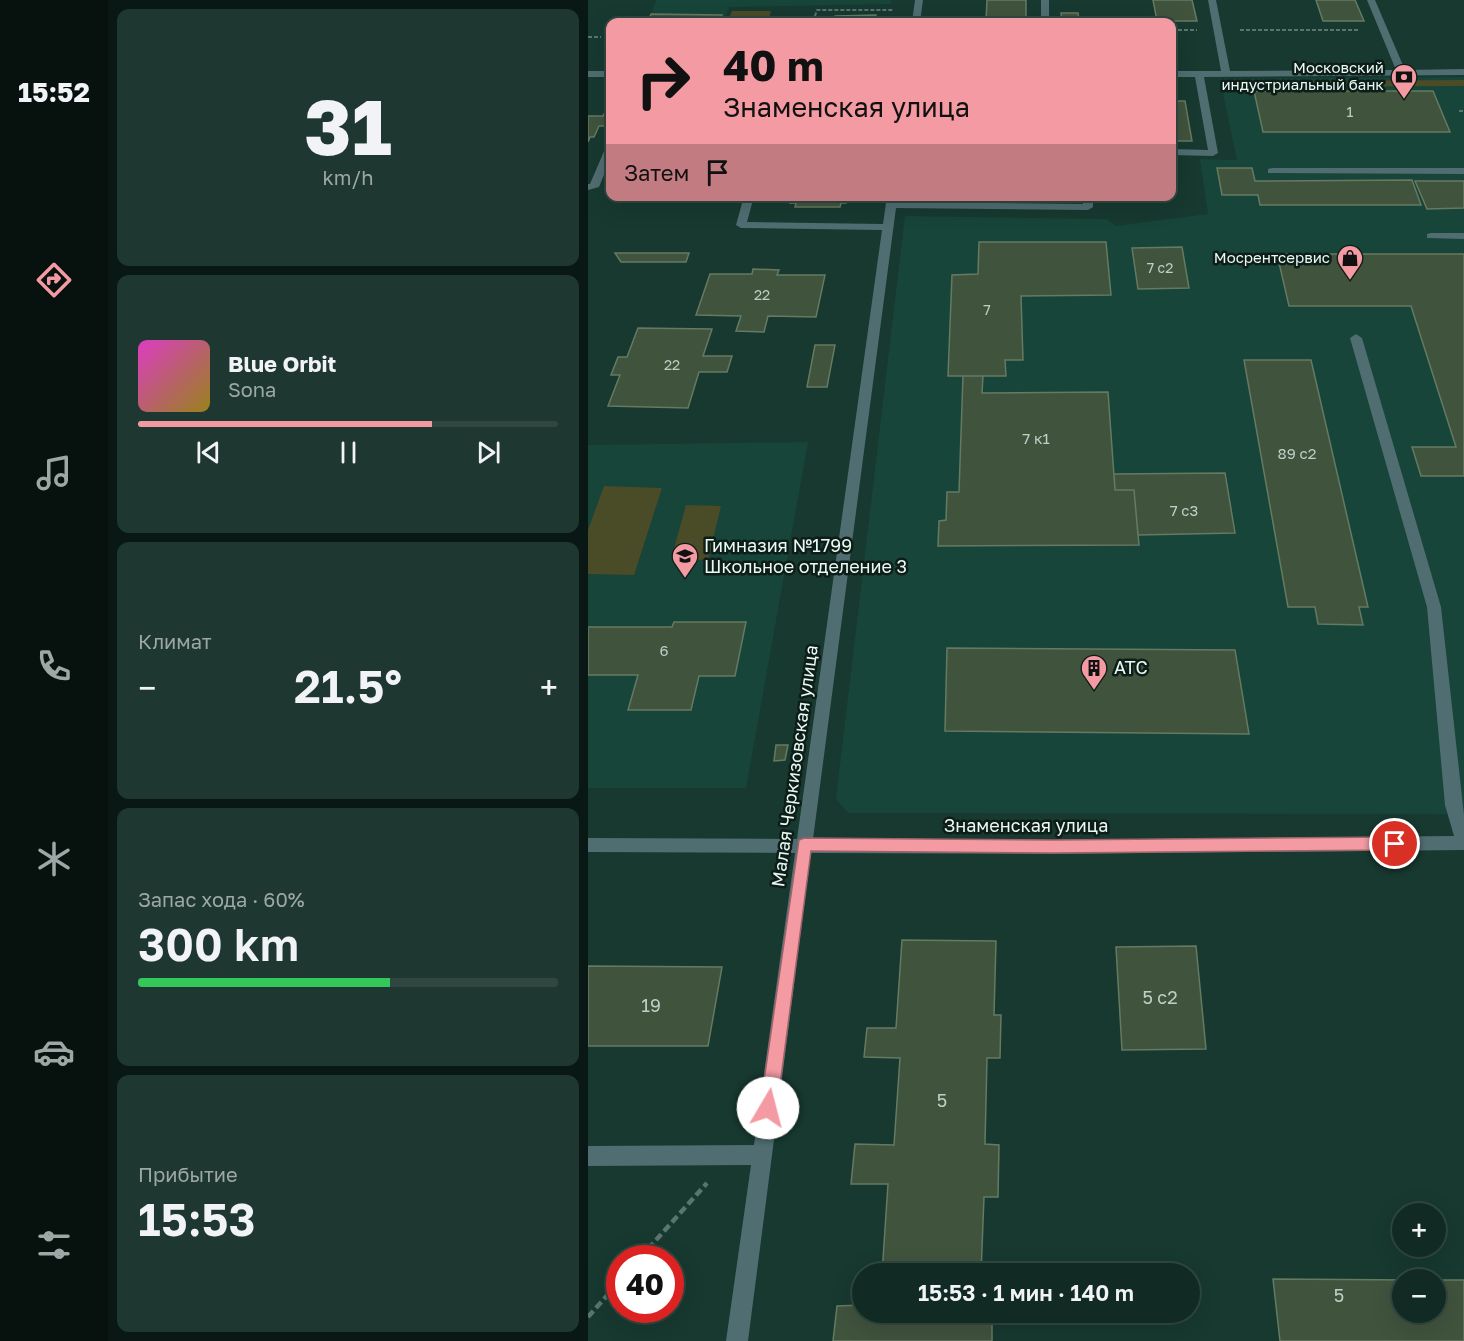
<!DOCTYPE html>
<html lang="ru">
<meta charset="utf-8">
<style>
:root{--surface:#112b24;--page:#1e3731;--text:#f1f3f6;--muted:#9ca7a6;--line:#304741;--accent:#f49aa3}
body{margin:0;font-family:"Golos Text",sans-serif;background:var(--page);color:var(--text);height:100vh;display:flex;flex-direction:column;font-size:22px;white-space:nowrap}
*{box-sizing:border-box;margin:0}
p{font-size:20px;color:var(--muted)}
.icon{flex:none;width:33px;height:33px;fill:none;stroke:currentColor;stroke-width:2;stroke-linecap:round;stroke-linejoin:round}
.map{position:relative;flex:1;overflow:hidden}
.drawer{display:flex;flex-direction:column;gap:9px;padding:9px;background:#091814;width:480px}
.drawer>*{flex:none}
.hud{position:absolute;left:18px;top:18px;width:570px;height:183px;border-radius:12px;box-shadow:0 6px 24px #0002,0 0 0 2px var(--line);background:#f49aa3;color:#111;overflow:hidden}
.tools{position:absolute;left:804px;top:1203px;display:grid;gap:12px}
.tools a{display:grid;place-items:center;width:54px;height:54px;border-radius:50%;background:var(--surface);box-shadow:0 6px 24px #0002,0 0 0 2px var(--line);font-size:30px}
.speed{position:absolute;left:18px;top:1245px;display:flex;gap:12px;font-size:30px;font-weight:700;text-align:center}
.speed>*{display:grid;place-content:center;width:78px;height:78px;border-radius:50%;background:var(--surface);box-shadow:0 6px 24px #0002,0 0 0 2px var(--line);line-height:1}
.speed .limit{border:9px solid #d22;background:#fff;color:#111}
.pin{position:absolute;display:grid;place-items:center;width:51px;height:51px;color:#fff;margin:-26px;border:3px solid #fff;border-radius:50%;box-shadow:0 2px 6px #0007}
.me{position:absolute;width:66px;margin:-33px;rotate:8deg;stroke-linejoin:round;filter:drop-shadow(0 0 4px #0008)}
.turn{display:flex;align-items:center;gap:21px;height:126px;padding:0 18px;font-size:27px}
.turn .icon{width:78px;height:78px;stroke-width:2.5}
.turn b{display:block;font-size:42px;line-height:51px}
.then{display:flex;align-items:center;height:57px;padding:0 18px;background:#0003;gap:12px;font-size:22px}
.big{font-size:45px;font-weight:600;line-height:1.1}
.drawer .widget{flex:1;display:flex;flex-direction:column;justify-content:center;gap:9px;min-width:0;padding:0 21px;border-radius:12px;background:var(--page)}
.drawer .dial{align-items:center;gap:0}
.dial b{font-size:78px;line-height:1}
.song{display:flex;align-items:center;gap:18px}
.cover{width:72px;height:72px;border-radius:9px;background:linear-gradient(135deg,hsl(310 70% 55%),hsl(50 70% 35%))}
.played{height:6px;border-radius:3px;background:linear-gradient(90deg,var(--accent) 70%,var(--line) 70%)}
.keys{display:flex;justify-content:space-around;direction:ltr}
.heat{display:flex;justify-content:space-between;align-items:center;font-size:33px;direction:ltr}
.charge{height:9px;border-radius:4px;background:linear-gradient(90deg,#34c759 60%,var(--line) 0)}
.trip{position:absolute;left:264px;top:1263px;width:348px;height:60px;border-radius:30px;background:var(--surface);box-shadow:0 6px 24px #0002,0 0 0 2px var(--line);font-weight:600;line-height:60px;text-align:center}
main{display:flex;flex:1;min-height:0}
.tabs{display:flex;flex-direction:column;width:108px;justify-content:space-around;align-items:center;background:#07110e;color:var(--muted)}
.tabs .icon{width:42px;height:42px}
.tabs .on{color:var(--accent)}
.tabs b{font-size:27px;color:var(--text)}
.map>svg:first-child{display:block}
</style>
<main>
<nav class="tabs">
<b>15:52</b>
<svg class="icon on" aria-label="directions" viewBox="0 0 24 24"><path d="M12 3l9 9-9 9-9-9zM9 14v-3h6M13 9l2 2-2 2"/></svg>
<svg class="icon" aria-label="music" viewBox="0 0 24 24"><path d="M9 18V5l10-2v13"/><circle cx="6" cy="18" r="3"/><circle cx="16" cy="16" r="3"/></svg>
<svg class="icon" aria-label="phone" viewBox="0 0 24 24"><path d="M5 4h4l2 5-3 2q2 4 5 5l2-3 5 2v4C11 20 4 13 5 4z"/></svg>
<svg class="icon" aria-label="climate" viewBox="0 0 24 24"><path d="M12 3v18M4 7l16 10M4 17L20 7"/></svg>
<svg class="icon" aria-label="car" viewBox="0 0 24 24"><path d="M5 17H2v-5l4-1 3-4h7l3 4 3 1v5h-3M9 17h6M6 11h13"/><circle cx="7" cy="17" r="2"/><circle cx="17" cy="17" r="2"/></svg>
<svg class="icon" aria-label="filters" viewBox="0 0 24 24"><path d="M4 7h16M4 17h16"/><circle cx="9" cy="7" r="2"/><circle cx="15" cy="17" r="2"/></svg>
</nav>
<section class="drawer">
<div class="widget dial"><b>31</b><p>km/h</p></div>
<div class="widget">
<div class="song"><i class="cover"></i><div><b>Blue Orbit</b><p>Sona</p></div></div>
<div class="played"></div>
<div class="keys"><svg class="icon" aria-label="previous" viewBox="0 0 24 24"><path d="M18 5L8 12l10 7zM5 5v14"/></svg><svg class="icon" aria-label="pause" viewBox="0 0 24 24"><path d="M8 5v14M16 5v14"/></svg><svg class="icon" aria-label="next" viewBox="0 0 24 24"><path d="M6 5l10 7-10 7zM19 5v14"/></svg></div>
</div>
<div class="widget"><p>Климат</p>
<div class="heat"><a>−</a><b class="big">21.5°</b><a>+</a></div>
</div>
<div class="widget"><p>Запас хода · 60%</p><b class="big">300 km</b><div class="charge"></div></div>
<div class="widget"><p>Прибытие</p><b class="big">15:53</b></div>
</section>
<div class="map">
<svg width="876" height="1341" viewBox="0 0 876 1341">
<rect width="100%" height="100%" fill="#173930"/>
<!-- built -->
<path fill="#17453a" d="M68,0H303V4L141,7L135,22H60Z
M876,77V814L260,813L248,799L317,216L519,219L528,226L620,214L612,159L649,160L632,79Z
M220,442L158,788H0V445Z"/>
<!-- green -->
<path fill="#4a4b27" d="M144,11H183L180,22H139Z
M876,80V86L659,87L655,81Z
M16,486L74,488L46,575L0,574V530Z
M98,505L133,506L120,560L83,559Z"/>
<!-- building -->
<path fill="#40533d" stroke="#657a62" stroke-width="1.5" d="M399,0H438V20H398Z
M565,0H604L609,21H569Z
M728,0H767L776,21H735Z
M473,13H490L491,20L474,21Z
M63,14L134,15L131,22H60Z
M288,15L287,22H245L247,16Z
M666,91H845L862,132H675Z
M584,101H597L604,141H584Z
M22,102V126H11L6,137H2L0,142V116H15Z
M629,168H664L667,181L824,180L833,205H672L670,195H634Z
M827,181H876V208L839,209Z
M204,196H259L258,203H253L252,207H207L208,203H202Z
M368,196H481V199H368Z
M391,242H518L523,295L433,296L435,360H417L418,376H360L364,275L390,274Z
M594,247L601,288L550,289L544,248Z
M27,253H101L98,262H33Z
M689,254H876V476H833L824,447H868L823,306H701Z
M165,269L191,270L189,275H237L228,317L180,316L176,332L148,331L153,316L108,315L122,274H164Z
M50,328L124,329L115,356H144L139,372H111L100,408L20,406L32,375H23L30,357H39Z
M227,345H247L239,387H219Z
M656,360H723L780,607H771L775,625L730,624L727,607H700Z
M375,376H395L394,393L520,392L527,490H546L551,545L350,546L351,521L358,520L359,492H371Z
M637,473L647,533L550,535L546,490H527L526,474Z
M86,622H158L147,676H111L103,710H40L50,675H0V627H84Z
M359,648L647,650L661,734L357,731Z
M188,745H200L197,760L186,761Z
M314,940L408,941L406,1015H413L412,1058H399L397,1144L411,1145L410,1197H396L393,1274H294L300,1184H263L267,1144L306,1145L312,1058L276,1057L279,1028H308Z
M608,946L618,1049L534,1050L528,947Z
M0,966L134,967L120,1046H0Z
M685,1279L826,1280H814V1312H848V1280H876V1341H692Z
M274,1305V1312H404V1341H245L249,1306Z"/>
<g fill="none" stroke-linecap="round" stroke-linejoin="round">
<!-- path-far1 -->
<path stroke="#59766e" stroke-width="2" stroke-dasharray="4 2" stroke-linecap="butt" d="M225,22L229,10H305
M584,30H609
M652,30H771
M0,37H13
M871,111H876"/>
<!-- path -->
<path stroke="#59766e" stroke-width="4.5" stroke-dasharray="8 4" stroke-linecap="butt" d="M52,1258L119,1183
M0,1317L32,1281"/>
<!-- minor -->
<path fill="#506d71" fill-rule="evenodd" d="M327,0H335L332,22H324Z
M453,0H461V22H453Z
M620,0H628L642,71L808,70L779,0H787L817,70L876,69V75L616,77L630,153L625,156L584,155V149L620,150L607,77H584V71H633Z
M0,71H22V77H0Z
M22,146V160L11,187L0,190V184H2L17,149Z
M684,168H876V174L680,173V169Z
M156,196H166L159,222L295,224L299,196H309L308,202L495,204V196H505V207L500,210L308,208L225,839L466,840L866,836L857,805L839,607L762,338L768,334L774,338L853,607L876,815V850L466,854L223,853L160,1341H138L163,1165L0,1166V1146L166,1145L207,853L0,852V838L209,839L294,230L153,228L148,225Z
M843,233H876V239L839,238V234Z"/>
</g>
<!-- route -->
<path fill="#f49aa3" stroke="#9f646a" stroke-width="1.5" d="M807,837L813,839L815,844L813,848L807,850L466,853L223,851L189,1108L187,1114L180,1116L174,1114L172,1108L211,840L216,838L466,840Z"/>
<!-- icons -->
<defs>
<g id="bank-pin" transform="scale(1.35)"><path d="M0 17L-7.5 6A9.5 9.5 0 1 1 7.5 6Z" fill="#f49aa3" stroke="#0f1d19"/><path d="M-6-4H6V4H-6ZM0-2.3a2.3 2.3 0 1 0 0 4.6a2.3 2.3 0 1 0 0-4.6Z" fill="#111"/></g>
<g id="shop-pin" transform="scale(1.35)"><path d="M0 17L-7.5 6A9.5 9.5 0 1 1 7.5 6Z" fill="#f49aa3" stroke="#0f1d19"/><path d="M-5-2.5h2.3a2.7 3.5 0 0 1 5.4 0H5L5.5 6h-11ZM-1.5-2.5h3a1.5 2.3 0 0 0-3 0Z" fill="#111"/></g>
<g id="school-pin" transform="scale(1.35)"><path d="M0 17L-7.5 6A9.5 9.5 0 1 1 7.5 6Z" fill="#f49aa3" stroke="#0f1d19"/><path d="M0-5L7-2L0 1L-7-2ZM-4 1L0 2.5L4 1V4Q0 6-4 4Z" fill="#111"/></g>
<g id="building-pin" transform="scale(1.35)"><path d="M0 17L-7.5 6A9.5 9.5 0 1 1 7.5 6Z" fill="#f49aa3" stroke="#0f1d19"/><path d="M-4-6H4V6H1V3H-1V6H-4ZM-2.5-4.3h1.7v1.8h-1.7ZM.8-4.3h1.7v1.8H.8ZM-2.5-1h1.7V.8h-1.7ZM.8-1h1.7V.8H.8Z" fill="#111"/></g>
</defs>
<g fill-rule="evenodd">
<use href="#bank-pin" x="816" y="77"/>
<use href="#shop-pin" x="762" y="258"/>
<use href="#school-pin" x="97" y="556"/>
<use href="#building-pin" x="506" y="668"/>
</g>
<g text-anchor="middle" stroke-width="5" stroke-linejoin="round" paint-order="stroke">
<!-- far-number labels -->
<g font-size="14" fill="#bdd0c6">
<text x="762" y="117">1</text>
<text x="572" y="273">7 с2</text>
<text x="174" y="300">22</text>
<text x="399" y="315">7</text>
<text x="84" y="370">22</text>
</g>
<!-- far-poi labels -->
<g font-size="15" fill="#e7faf3" stroke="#0f1d19" text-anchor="end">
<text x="796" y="73">Московский<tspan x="796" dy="17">индустриальный банк</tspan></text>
<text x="742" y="263">Мосрентсервис</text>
</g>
<!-- number labels -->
<g font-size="15" fill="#bdd0c6">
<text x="448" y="444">7 к1</text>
<text x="709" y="459">89 с2</text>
<text x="596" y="516">7 с3</text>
<text x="76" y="656">6</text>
</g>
<!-- poi labels -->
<g font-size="18" fill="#e7faf3" stroke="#0f1d19" text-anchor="start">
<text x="116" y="552">Гимназия №1799<tspan x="116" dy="21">Школьное отделение 3</tspan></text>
<text x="526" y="674">АТС</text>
</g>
<!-- street labels -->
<g font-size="18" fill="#e7faf3" stroke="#0f1d19">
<text transform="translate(207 766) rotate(-82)" y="6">Малая Черкизовская улица</text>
<text x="438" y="832">Знаменская улица</text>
</g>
<!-- near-number labels -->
<g font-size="18" fill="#bdd0c6">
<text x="572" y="1004">5 с2</text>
<text x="63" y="1012">19</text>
<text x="354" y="1107">5</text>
<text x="751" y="1302">5</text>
</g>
</g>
</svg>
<div class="tools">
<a>+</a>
<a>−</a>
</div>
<div class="speed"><div class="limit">40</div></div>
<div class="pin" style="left:807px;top:844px;background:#d93025"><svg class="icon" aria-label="arrive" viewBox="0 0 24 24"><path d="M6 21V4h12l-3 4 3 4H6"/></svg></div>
<svg class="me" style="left:180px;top:1108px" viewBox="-20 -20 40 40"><circle r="19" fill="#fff"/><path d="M0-13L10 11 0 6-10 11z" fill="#f49aa3"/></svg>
<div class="trip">15:53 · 1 мин · 140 m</div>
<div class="hud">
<div class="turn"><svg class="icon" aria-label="right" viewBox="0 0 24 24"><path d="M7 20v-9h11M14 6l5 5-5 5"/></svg><div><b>40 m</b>Знаменская улица</div></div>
<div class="then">Затем<svg class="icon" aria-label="arrive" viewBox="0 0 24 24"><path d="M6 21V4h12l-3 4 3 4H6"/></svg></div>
</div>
</div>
</main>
